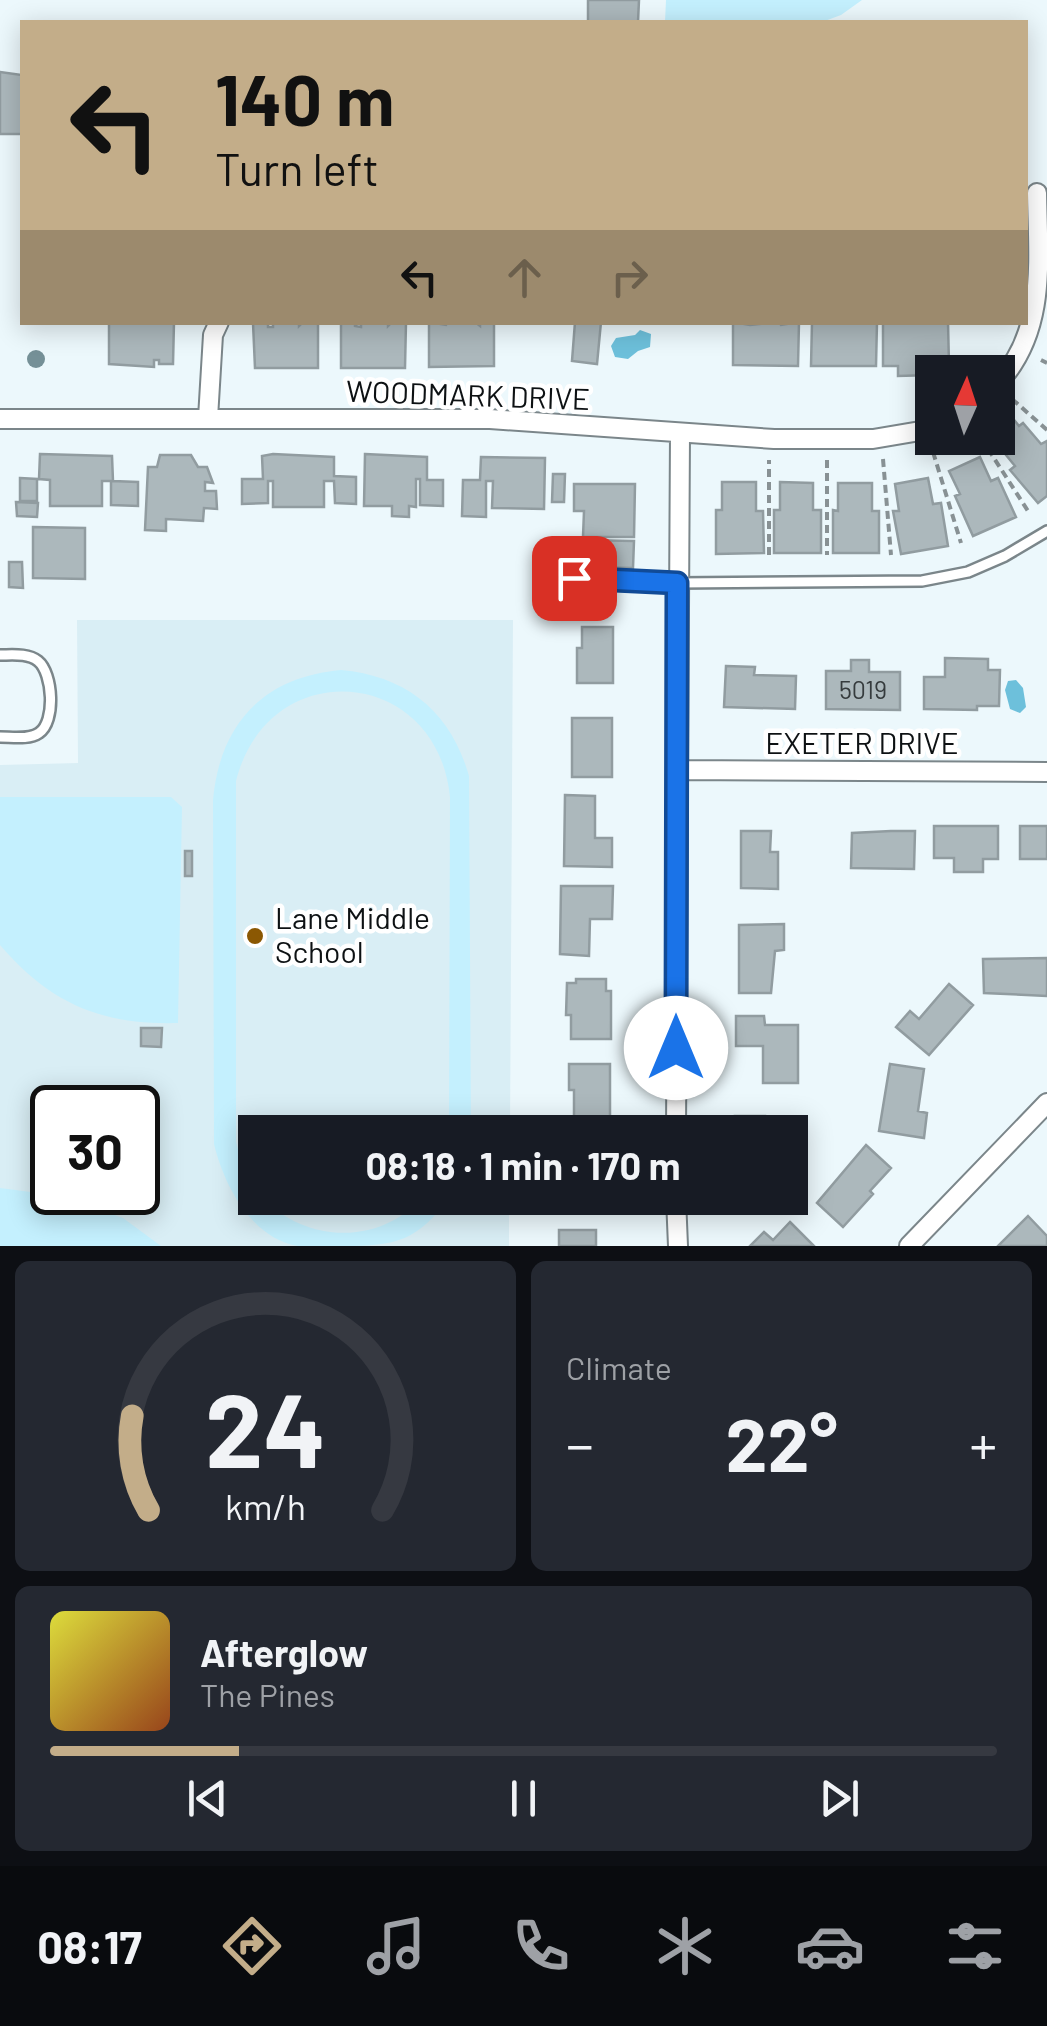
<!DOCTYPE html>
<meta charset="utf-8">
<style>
:root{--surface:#171b24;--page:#242831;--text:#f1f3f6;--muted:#9ea1a6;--line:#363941;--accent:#c3ad89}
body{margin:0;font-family:Barlow,sans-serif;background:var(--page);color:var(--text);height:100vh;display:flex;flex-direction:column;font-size:38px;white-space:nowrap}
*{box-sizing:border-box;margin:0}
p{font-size:32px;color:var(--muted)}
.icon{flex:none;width:55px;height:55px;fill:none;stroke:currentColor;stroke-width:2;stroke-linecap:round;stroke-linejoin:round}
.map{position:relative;height:1246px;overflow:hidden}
.side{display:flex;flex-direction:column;gap:15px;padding:15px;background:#0d0f14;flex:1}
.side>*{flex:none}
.hud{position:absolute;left:20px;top:20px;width:1008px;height:305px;border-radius:0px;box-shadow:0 5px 25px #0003;background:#c3ad89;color:#111;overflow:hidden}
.needle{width:65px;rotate:3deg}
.tools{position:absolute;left:915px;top:355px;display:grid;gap:20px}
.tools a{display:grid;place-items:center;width:100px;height:100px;border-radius:0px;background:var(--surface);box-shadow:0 5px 25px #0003;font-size:50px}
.speed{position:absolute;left:30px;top:1085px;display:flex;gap:20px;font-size:50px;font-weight:700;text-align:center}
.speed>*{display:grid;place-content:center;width:130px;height:130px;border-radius:50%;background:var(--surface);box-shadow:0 5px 25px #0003;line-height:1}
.speed .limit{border:5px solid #111;border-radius:15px;background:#fff;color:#111}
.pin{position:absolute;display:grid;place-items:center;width:85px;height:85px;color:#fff;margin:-42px;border-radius:20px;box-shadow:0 5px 15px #0006}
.me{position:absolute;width:110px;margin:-55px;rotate:0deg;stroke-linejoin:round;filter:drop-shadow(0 0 8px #0008)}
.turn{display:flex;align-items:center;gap:35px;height:210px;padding:0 30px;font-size:45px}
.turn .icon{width:130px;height:130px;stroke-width:2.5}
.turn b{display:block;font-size:70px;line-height:85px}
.lanes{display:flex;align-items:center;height:95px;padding:0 30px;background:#0003;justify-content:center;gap:50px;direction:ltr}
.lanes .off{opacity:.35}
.big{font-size:75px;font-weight:700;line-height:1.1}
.side .card{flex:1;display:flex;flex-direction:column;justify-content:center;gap:15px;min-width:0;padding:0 35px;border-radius:15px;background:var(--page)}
.side .dial{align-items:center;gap:0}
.dial svg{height:260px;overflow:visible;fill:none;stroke:var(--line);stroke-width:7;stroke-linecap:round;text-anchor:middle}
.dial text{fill:var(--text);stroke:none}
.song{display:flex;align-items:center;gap:30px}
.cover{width:120px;height:120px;border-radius:15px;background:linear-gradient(135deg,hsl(60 70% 55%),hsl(20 70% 35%))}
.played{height:10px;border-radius:5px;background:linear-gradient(90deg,var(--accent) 20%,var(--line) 20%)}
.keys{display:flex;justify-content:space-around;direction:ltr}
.heat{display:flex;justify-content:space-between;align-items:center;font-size:55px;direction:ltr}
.side .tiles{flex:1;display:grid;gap:15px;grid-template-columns:1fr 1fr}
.card:last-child{grid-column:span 2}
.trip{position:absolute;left:238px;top:1115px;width:570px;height:100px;border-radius:0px;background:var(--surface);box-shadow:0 5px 25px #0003;font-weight:700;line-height:100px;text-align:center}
.tabs{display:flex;height:160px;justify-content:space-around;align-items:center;background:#090b0e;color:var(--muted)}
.tabs .icon{width:70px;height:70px}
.tabs .selected{color:var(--accent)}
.tabs b{font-size:45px;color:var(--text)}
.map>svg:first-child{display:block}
</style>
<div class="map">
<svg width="1047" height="1246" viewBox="0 0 1047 1246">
<rect width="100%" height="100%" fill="#ecf8fc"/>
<!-- built -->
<path fill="#d9eef5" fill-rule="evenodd" d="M77,620H513L510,1132H255V1198H509V1246H0V765L78,763ZM52,1108H138V1192H52Z"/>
<!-- green -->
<path fill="#c4f0fe" d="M666,0H862L841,15L822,22H665Z
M341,670C407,676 451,712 469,776L471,1132H449L450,797C437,666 268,653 236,781V1142C240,1161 255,1180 255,1198H263C296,1233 350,1244 394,1220C421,1205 414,1197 449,1198C417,1241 396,1246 344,1246C329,1246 312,1246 298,1246C251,1238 224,1185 214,1144L213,800C220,723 264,677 341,670Z
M0,797H171L182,807L178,1023C101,1025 51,1004 0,945Z
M0,1188L61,1196L123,1218L161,1246H0Z"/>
<!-- water -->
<path fill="#6dc0db" d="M640,330L651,334L650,347L638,351L628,359L615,357L611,346L616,338L635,335Z
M1016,680L1023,688L1026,707L1020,713L1010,709L1005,690L1008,681Z"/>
<!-- building -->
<path fill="#acb8bc" stroke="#919ca0" stroke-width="2.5" d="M588,0H639L638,22H588Z
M0,72L22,75V134H0Z
M109,322H174L173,364H159V360H154V367L109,364Z
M268,322V327H273V322H299V326L303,322H318V368H255L253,323Z
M341,322H355V326L361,327V322H388V326L392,322H406L405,368H341Z
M429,322L446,325L448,322H475L480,326V322H494V366L429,367Z
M575,322H601L597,364L572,361Z
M733,322L750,325L779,322L781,325L799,322L798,366L733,365Z
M812,322H877L876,366H811Z
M883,322H948L949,365H935L932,375L898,376V366H883Z
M1015,421L1019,426L1023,423L1041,444L1047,441V496L1038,503L1010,470L1015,466L997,444L1002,440L998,436Z
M40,454L112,456L113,481L138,482V506L111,505V481H102V506H50V480L39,479Z
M273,454L334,457V476L356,477V504L335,503L334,481H324V507H273V481H268V503L242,504V479H263L262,456Z
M365,454L427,457V480H443V506L420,505V479H416V507L409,506V517L392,516V506H364Z
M160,455H191L198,467H207L213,483L205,482V491H216L217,509L204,508L203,521L166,519V531L145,530L148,467H157Z
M481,457L545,458L544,509L492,508L493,481H486V517L462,516L463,480H480Z
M980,457L991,481L998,478L1016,517L973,536L955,496L960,494L949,471Z
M553,474H565L564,502H552Z
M20,478L37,479V501H20Z
M928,478L933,504L941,503L948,546L901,554L893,511H899L895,484Z
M722,482H756V511H763L764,553L716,554V510H722Z
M780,482L813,483V510H821V553H774V510H780Z
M838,483H872V511H879V553H833V510L838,511Z
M574,484H635L634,537H583L584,511H574Z
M16,502L38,503L37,517L17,516Z
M33,527L85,528V579L33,578Z
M585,540L634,541L633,568L585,567Z
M9,562H22L23,588L9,587Z
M582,627H613V683H577V648H582Z
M945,658L988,659V670H1000L999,706H977V710L924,709V677H945Z
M851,660H869V672H900V710L826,709V671H851Z
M726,666L755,667L754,675L796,676L795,709L724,707Z
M572,718H612V777H572Z
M565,795L595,796V838H612V867L564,866Z
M934,826H998V859H983V872H954V858H934Z
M1020,826H1047V859H1020Z
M741,831H771L770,852H778V889L741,888Z
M891,831H915L914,869L851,868L852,833Z
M185,851H192V876H185Z
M561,886H613L612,919H590L589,956L560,954Z
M784,924V950L775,951L771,993H739V925Z
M1047,958V996L984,993L983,959Z
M576,979H606V991H611V1039H571V1015H566L567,983H576Z
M949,984L973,1005L929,1055L896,1027L910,1011L919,1019Z
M736,1016H764L765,1025H798V1083H763V1046H736Z
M141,1028H162L161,1047L141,1046Z
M569,1064H610V1121H574V1090H569Z
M890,1064L924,1069L918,1111L927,1113L924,1138L879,1131Z
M735,1116H765V1132H732L731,1128H736Z
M866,1145L891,1168L870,1191L873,1194L843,1227L817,1203Z
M564,1198H594V1210H564Z
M1028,1216L1047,1236V1246H998Z
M790,1222L814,1246H750L764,1232L773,1240Z
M559,1230H596V1246H559Z"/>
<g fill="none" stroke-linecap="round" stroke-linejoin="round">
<!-- service casing -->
<g stroke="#7b868a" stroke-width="14">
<path id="service" d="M574,578L677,583L922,581L968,572L1005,556L1047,531
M0,655C12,655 28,653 38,661C53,673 56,722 39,733C29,740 12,737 0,737"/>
</g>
<!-- minor casing -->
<g stroke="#7b868a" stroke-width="22">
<path id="minor" d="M998,383C1047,330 1038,261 1037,193
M208,418L213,335L219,322
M0,419H490L774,439H873L932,429
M677,770L1047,772
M676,1132L680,434
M676,1198L678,1246
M909,1246L1047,1103"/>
</g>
<!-- path -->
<path stroke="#889194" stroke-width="4" stroke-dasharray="8 5" stroke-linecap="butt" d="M1041,360L1047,363
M1012,399L1047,430
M981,438L1028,511
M933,452L961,543
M883,459L891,555
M827,460V555
M769,555V460"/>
<!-- service -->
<use href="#service" stroke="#fff" stroke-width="9"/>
<!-- minor -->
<use href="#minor" stroke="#fff" stroke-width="18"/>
</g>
<!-- trees -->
<circle fill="#759097" cx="36" cy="359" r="9"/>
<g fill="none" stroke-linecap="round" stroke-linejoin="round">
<!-- route casing -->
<g stroke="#114b97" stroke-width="25">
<path id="route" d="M574,578L677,583L676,1048"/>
</g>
<!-- route -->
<use href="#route" stroke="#1a73e8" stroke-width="18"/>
</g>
<!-- markers -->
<circle fill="#8b5803" stroke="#fff" stroke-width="4" cx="255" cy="936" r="10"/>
<g text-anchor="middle" stroke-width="9" stroke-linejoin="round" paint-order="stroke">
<!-- number labels -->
<g font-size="25" fill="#353b3d">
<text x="863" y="699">5019</text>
</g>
<!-- street labels -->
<g font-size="30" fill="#0d1113" stroke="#fff">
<text transform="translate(468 396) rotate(2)" y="10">WOODMARK DRIVE</text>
<text x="862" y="754">EXETER DRIVE</text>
</g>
<!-- poi labels -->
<g font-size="30" fill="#0d1113" stroke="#fff" text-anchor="start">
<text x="275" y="929">Lane Middle<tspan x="275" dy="34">School</tspan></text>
</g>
</g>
</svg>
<div class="tools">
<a><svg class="needle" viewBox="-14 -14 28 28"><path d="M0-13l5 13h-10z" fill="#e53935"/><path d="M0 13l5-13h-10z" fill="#9ea1a6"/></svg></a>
</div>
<div class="speed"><div class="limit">30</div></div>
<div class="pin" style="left:574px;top:578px;background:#d93025"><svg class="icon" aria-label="arrive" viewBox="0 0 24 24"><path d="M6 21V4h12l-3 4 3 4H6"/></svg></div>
<svg class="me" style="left:676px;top:1048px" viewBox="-20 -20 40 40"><circle r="19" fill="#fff"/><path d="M0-13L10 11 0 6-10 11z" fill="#1a73e8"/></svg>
<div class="trip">08:18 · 1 min · 170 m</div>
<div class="hud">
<div class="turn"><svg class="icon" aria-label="left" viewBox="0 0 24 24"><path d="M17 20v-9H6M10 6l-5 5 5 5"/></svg><div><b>140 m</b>Turn left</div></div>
<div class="lanes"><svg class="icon" aria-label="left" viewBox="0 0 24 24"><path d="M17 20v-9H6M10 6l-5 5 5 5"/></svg><svg class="icon off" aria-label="ahead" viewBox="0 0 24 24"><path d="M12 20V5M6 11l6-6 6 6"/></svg><svg class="icon off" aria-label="right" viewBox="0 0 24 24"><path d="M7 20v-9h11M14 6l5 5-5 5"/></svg></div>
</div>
</div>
<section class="side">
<div class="tiles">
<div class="card dial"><svg viewBox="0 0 100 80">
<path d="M14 69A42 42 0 1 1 86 69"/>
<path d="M14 69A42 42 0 0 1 9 40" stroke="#c3ad89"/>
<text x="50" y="56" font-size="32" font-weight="700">24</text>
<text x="50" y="72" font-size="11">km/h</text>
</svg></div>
<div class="card"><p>Climate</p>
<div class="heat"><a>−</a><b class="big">22°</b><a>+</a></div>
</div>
<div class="card">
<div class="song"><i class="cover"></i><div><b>Afterglow</b><p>The Pines</p></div></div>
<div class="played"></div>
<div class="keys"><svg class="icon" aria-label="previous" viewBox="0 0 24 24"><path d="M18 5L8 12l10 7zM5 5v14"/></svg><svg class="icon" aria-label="pause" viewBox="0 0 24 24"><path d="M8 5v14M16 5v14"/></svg><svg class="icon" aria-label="next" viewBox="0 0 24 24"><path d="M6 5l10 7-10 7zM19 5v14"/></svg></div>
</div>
</div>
</section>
<nav class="tabs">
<b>08:17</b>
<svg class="icon selected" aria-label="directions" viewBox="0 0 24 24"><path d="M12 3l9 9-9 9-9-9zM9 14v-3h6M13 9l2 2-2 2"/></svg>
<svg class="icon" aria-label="music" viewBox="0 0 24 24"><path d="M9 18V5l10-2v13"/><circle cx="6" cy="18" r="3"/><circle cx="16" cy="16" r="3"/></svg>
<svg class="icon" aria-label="phone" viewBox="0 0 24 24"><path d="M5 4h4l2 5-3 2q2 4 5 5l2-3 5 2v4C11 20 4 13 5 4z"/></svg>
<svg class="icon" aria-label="climate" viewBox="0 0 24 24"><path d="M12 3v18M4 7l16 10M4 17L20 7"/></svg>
<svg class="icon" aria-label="car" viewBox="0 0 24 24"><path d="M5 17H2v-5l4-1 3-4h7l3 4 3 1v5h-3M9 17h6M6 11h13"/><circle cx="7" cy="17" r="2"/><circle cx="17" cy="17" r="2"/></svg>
<svg class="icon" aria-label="filters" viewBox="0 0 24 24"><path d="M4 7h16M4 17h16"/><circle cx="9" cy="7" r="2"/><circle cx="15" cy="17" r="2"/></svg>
</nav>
